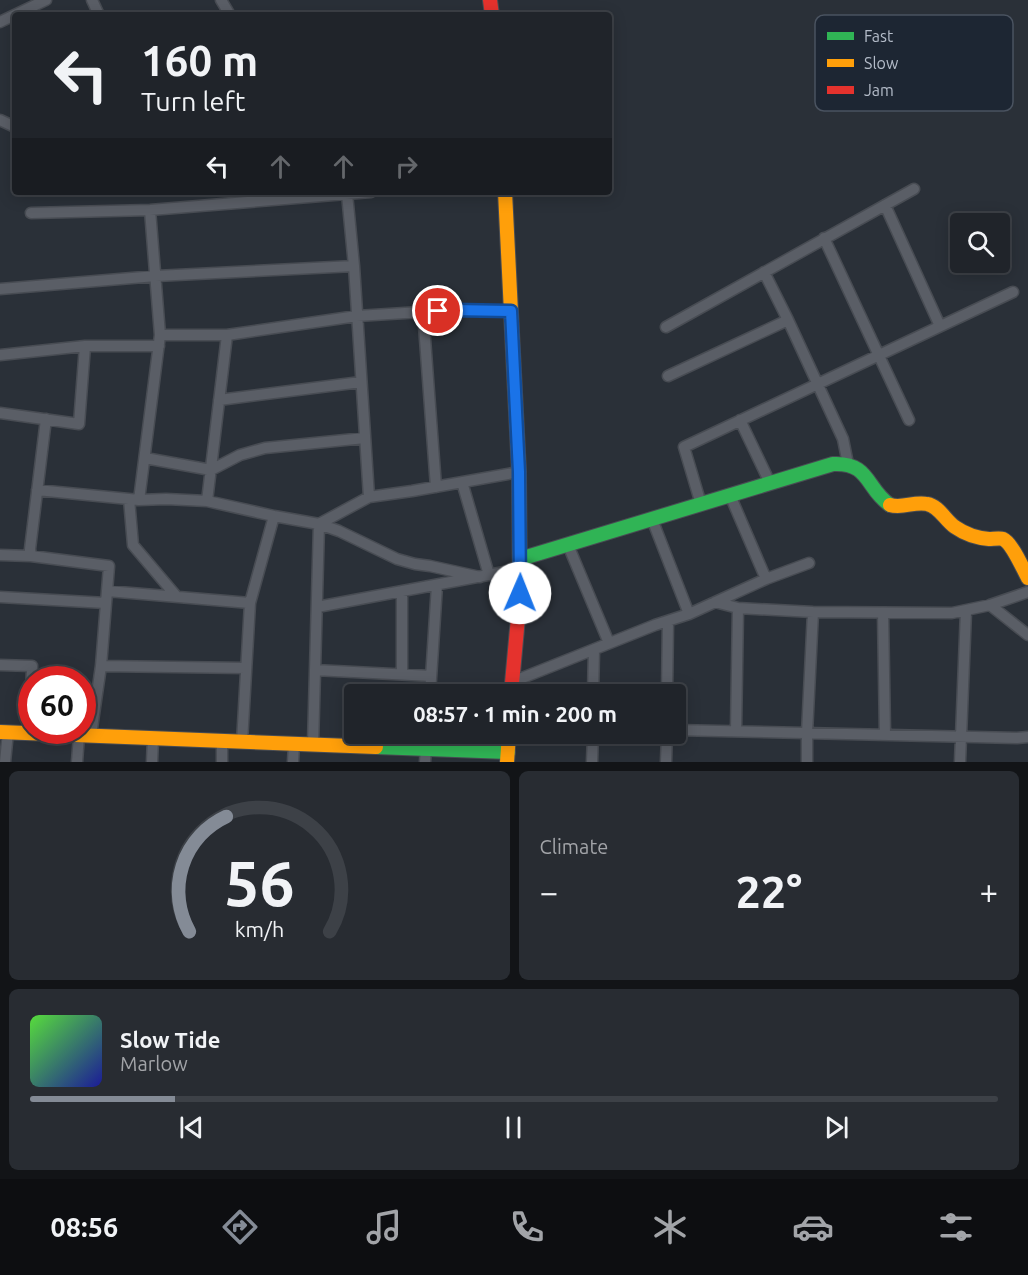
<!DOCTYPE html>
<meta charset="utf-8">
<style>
:root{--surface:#20242a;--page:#282c32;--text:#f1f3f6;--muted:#a2a4a8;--line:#3d4147;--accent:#848b96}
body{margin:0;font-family:Ubuntu,sans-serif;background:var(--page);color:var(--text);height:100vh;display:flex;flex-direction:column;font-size:22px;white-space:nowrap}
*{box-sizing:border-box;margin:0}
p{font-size:20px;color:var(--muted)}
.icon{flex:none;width:33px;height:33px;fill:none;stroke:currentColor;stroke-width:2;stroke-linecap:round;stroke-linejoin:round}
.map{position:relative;height:762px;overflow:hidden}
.panel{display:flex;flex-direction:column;gap:9px;padding:9px;background:#121417;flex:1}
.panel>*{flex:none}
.top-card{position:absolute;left:12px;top:12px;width:600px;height:183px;border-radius:6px;box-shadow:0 3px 15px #0003,0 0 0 2px var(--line);background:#20242a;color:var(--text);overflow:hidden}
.fabs{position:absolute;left:950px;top:213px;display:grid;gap:12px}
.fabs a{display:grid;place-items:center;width:60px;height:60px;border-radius:6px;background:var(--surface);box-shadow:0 3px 15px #0003,0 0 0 2px var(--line);font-size:30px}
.speed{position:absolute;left:18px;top:666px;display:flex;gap:12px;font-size:30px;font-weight:700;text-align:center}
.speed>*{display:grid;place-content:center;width:78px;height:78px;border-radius:50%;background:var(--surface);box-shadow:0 3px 15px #0003,0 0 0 2px var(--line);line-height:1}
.speed .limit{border:9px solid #d22;background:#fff;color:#111}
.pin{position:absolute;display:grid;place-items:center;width:51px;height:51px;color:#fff;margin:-26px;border:3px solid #fff;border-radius:50%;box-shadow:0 2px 6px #0007}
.me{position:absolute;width:66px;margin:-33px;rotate:1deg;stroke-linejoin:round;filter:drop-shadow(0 0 4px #0008)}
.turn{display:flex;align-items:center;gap:21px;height:126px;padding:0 30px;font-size:27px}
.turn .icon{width:78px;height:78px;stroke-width:2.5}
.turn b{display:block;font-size:42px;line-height:51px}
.lanes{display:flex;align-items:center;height:57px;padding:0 30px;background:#0003;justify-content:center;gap:30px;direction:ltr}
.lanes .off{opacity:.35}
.big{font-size:45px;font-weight:700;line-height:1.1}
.panel .widget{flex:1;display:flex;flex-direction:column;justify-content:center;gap:9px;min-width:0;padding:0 21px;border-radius:9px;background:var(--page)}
.panel .dial{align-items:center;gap:0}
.dial svg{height:156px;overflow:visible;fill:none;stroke:var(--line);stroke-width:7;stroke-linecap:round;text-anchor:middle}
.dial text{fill:var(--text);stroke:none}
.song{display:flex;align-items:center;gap:18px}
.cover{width:72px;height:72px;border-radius:9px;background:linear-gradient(135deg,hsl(110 70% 55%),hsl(240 70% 35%))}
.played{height:6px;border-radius:3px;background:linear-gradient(90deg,var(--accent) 15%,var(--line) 15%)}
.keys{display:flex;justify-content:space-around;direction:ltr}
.heat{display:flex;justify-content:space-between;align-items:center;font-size:33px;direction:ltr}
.panel .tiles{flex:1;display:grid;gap:9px;grid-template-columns:1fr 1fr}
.widget:last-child{grid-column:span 2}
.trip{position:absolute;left:344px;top:684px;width:342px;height:60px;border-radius:6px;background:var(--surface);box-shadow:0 3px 15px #0003,0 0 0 2px var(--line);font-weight:700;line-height:60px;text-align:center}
.menu{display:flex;height:96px;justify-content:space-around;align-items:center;background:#0d0e11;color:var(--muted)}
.menu .icon{width:42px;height:42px}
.menu .on{color:var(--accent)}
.menu b{font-size:27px;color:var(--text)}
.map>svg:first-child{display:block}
</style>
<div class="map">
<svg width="1028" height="762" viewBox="0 0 1028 762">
<rect width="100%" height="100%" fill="#2a3038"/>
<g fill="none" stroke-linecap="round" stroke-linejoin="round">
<!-- street casing -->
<g stroke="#484c53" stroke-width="13">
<path id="street" d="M92,0L99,15
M221,0L230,15
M0,22L46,0
M0,120L15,127
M347,194L354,266L369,497
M885,205L940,326
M31,213L150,210L371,192
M824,238L909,420
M764,272L788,320L843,439L848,464
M0,289L156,276L354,266
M423,312L436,487
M666,327L914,189
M160,335H227L357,316L453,310L511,311
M0,355L85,346H159
M668,376L788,320
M219,400L361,382
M0,413L79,424L85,346
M46,419L30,549L31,556L109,566L101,666L91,735
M740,420L770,483
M145,458L211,470L240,455L265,448L365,438
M462,482L489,575
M37,490L139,500L166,499L207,501L274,516L319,524L339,531L397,559L415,564L430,566L480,577
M730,495L766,579
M129,499L133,545L177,597
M139,500L160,335L150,210
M207,501L227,335
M701,504L684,447L1013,292
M652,519L689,614
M319,524L369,497L412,491L519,472
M568,545L609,643
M0,555L31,556
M107,591L250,603
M0,597L106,603
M715,602L738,608L813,612L952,613L990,605L1028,635
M990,605L1028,592
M317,607L520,569
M883,613L885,735
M0,665L32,666L30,733
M101,666L246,668
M315,670L431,676
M402,674V591
M512,682L655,625L689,614L766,579L809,563
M430,694L437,585
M593,694L594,650
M667,694L668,621
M675,730L1017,738L1028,737
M736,731L738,608
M242,742L250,603L274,516
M313,744L319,524
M5,762L8,732
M77,762L79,735
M152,762L153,738
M222,762V741
M293,762L294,744
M425,762L427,734
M592,762L593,734
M666,762L667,734
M807,762V733L813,612
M960,762L966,611"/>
</g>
<!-- fast casing -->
<g stroke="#484c53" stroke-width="16">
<path id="fast" d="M520,559L833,464C870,462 866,489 890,505
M376,747L508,752"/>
</g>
<!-- slow casing -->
<g stroke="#484c53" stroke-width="16">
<path id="slow" d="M505,192L519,472L520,596
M890,505C903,509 914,501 927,504C939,506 945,520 955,527C965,534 977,538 989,539C993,539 1000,538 1003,539C1012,543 1023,569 1028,578
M0,732L376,747
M507,762L509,734"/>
</g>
<!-- jam casing -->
<g stroke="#484c53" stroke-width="16">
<path id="jam" d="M490,0L492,15
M511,694L520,596"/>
</g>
<!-- street -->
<use href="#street" stroke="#5a5e66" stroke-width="10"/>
<!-- fast -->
<use href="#fast" stroke="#30b455" stroke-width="14"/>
<!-- slow -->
<use href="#slow" stroke="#ff9f0a" stroke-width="14"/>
<!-- jam -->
<use href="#jam" stroke="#e5322d" stroke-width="14"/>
</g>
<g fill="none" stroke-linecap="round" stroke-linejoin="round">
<!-- route casing -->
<g stroke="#114b97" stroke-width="15">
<path id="route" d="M438,311L453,310L511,311L519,472L520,593"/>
</g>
<!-- route -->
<use href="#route" stroke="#1a73e8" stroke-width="10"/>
</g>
<!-- legend -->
<rect x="815" y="15" width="198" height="96" rx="9" fill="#1d2633" stroke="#4a5360" stroke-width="1.5"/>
<rect x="827" y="32" width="27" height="8" fill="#30b455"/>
<rect x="827" y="59" width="27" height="8" fill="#ff9f0a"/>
<rect x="827" y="86" width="27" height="8" fill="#e5322d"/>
<g font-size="16" fill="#b4bcc9">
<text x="864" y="42">Fast</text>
<text x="864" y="69">Slow</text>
<text x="864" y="96">Jam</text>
</g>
</svg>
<div class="fabs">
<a><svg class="icon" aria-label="search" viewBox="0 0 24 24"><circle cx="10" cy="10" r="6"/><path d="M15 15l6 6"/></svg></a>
</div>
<div class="speed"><div class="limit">60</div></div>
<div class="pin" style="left:438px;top:311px;background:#d93025"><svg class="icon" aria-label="arrive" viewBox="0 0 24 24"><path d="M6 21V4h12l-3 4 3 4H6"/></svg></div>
<svg class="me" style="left:520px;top:593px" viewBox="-20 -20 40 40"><circle r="19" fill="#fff"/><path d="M0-13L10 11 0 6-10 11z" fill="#1a73e8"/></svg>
<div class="trip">08:57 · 1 min · 200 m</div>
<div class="top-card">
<div class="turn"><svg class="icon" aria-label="left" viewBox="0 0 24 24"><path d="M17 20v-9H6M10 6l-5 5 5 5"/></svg><div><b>160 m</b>Turn left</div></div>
<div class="lanes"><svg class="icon" aria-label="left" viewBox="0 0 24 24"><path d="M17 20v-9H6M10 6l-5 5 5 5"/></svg><svg class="icon off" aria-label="ahead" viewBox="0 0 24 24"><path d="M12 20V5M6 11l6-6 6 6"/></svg><svg class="icon off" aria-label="ahead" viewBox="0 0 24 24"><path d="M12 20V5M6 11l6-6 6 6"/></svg><svg class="icon off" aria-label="right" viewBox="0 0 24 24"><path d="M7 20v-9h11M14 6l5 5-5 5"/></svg></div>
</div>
</div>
<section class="panel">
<div class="tiles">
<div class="widget dial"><svg viewBox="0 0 100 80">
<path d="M14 69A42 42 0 1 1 86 69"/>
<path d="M14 69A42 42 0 0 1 33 10" stroke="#848b96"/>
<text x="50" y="56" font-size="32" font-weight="700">56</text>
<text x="50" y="72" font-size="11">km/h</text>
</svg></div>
<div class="widget"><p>Climate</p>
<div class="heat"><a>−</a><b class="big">22°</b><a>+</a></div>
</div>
<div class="widget">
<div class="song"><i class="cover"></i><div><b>Slow Tide</b><p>Marlow</p></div></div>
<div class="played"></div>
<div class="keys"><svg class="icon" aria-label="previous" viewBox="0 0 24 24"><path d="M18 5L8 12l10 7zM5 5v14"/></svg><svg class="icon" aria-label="pause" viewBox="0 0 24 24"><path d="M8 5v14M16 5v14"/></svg><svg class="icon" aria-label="next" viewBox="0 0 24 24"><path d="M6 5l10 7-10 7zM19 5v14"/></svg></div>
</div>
</div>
</section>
<nav class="menu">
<b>08:56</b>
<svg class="icon on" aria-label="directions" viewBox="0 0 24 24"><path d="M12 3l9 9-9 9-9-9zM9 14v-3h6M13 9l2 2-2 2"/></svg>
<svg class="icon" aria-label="music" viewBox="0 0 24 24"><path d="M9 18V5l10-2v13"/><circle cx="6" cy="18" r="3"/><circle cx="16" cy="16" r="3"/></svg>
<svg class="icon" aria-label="phone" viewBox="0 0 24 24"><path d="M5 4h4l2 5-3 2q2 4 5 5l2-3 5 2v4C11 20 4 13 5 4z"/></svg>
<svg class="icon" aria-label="climate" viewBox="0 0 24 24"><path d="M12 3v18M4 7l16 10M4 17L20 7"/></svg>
<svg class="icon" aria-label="car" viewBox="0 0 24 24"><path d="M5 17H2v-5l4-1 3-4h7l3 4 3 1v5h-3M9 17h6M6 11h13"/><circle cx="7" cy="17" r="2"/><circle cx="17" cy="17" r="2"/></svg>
<svg class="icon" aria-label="filters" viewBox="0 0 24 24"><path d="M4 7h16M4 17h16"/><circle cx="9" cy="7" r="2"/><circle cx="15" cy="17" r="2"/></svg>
</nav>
